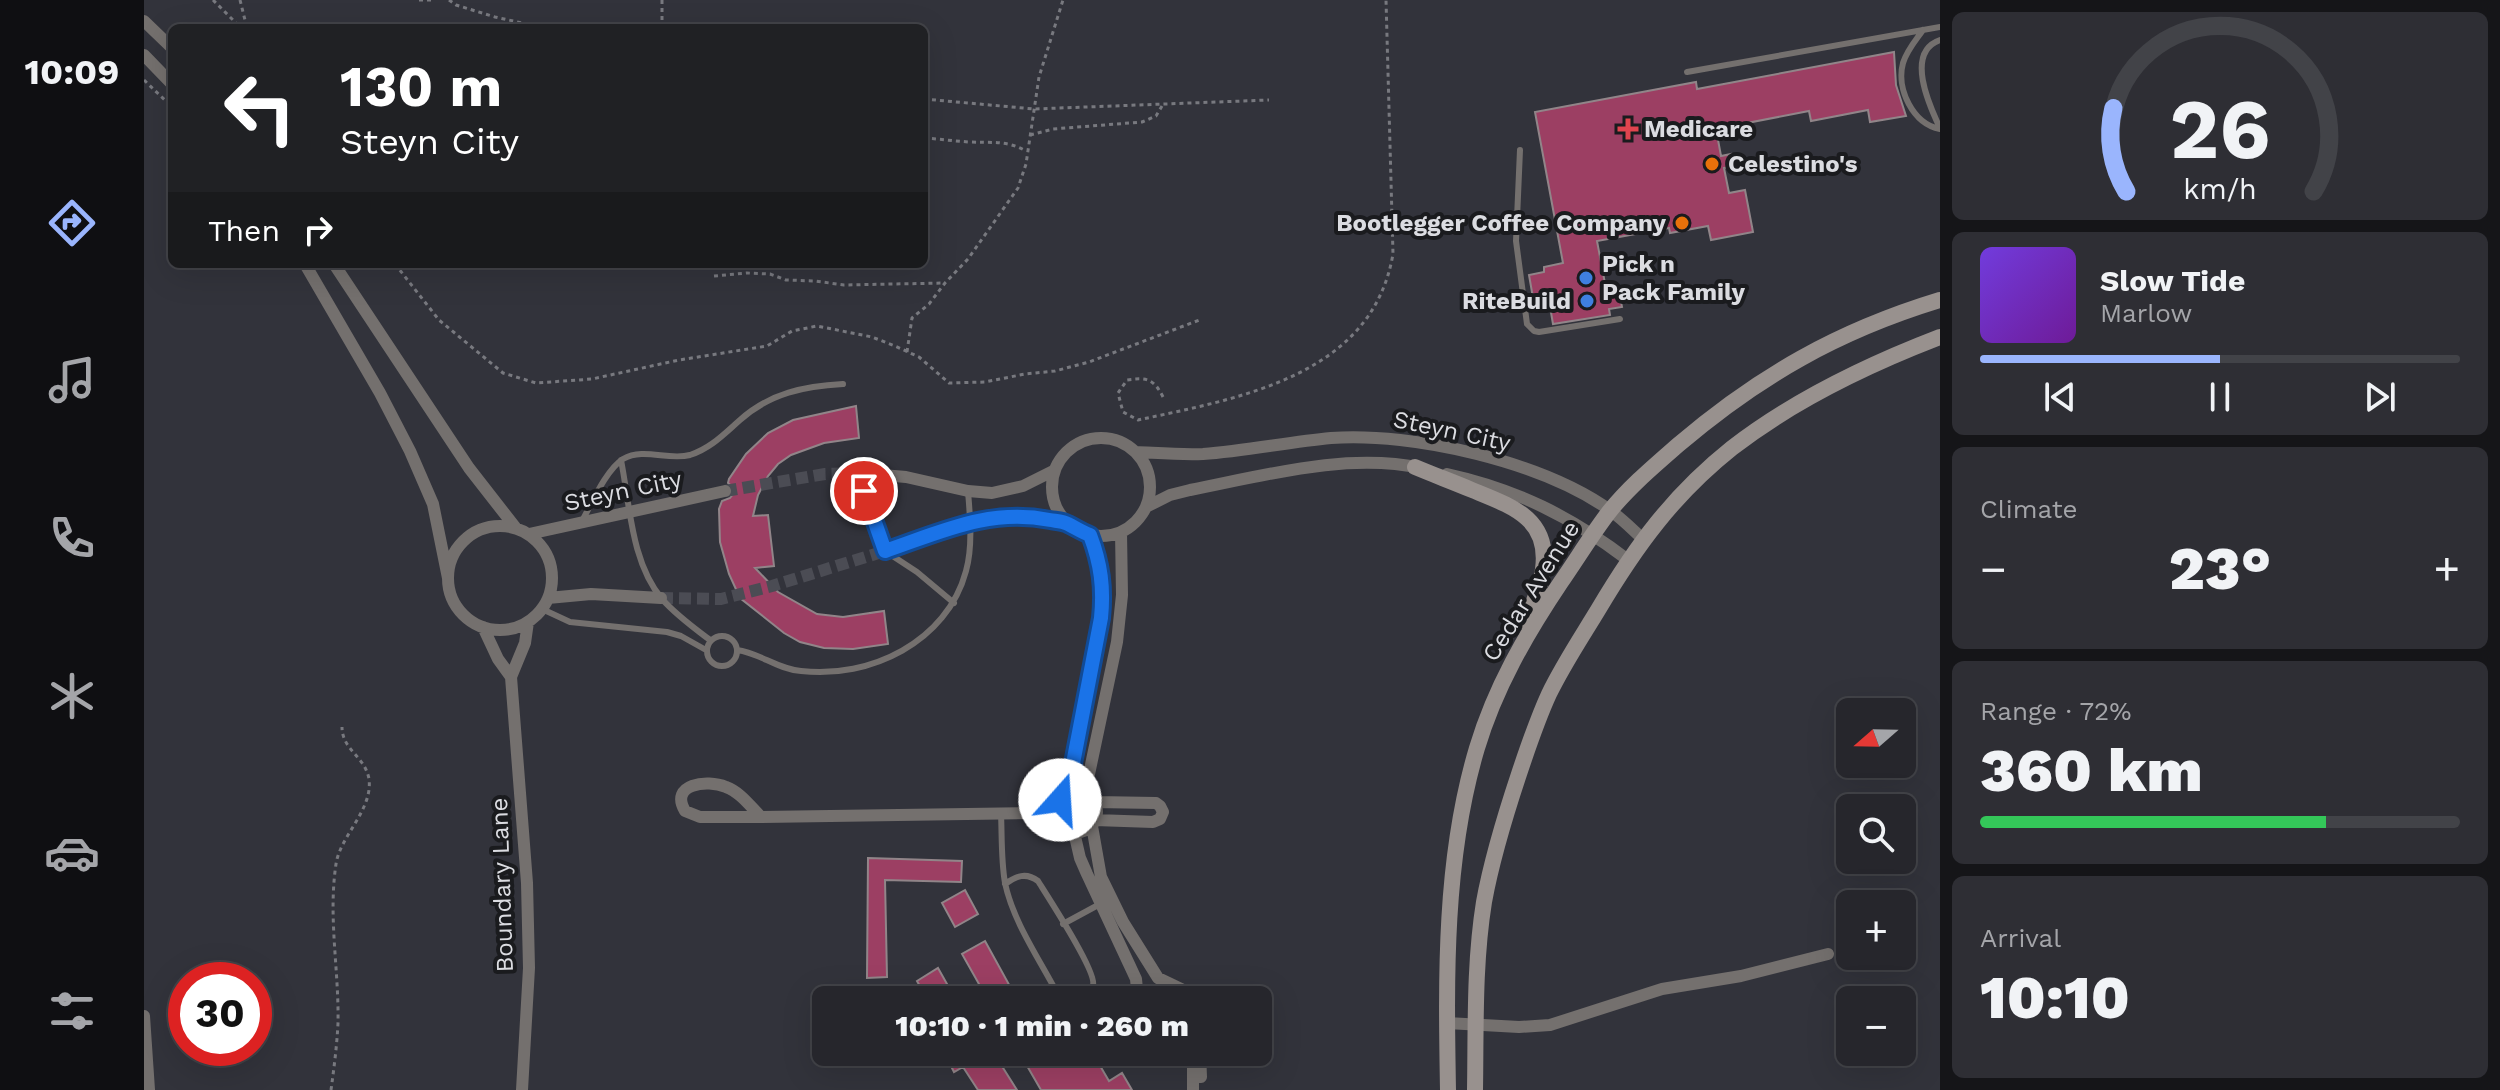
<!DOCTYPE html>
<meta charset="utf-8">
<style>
:root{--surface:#26262c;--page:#2e2e34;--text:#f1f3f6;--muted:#a4a5a9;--line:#424348;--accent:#9ab5fd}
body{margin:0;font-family:"Work Sans",sans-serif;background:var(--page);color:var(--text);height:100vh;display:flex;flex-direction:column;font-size:30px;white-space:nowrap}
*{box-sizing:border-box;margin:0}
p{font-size:26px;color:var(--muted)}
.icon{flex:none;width:44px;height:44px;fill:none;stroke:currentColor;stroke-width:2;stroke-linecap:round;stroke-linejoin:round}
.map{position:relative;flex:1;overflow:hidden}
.drawer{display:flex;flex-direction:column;gap:12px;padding:12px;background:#151518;width:560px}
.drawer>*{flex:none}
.guide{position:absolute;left:24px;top:24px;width:760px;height:244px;border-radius:12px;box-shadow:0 8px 32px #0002,0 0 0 2px var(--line);background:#202124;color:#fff;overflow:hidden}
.needle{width:52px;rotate:250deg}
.controls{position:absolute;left:1692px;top:698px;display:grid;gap:16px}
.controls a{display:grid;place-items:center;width:80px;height:80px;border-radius:12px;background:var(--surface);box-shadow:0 8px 32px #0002,0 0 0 2px var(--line);font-size:40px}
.speed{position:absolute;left:24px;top:962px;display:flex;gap:16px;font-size:40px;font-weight:700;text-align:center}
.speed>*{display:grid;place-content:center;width:104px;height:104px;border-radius:50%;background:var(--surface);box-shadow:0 8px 32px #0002,0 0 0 2px var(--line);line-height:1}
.speed .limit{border:12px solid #d22;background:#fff;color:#111}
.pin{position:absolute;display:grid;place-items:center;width:68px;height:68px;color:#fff;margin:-34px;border:4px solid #fff;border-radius:50%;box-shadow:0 2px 8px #0007}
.me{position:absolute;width:88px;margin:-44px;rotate:19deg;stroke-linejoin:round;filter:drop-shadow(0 0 6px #0008)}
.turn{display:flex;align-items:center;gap:28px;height:168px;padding:0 40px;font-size:36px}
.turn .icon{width:104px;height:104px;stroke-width:2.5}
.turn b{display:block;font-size:56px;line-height:68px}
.then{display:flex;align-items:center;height:76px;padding:0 40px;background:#0003;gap:16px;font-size:30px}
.big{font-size:60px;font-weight:800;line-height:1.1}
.drawer .card{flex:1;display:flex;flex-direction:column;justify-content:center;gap:12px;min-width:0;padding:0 28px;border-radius:12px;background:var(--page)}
.drawer .dial{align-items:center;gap:0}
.dial svg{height:208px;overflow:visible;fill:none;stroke:var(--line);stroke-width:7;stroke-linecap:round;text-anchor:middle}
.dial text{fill:var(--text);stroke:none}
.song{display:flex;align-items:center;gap:24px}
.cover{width:96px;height:96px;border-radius:12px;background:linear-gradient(135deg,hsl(260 70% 55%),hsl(280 70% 35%))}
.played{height:8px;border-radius:4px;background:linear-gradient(90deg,var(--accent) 50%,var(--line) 50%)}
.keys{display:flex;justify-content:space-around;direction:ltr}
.heat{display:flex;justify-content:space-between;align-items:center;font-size:44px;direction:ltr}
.charge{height:12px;border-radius:6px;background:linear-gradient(90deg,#34c759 72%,var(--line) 0)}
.trip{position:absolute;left:668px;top:986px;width:460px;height:80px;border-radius:12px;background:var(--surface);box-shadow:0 8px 32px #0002,0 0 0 2px var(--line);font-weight:800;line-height:80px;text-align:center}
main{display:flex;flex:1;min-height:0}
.menu{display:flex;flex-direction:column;width:144px;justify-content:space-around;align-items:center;background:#0f0f12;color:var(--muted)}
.menu .icon{width:56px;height:56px}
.menu .on{color:var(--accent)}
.menu b{font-size:36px;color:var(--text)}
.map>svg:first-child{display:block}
</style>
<main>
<nav class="menu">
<b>10:09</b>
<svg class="icon on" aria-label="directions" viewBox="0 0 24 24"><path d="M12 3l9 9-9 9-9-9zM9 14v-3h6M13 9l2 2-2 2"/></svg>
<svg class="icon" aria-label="music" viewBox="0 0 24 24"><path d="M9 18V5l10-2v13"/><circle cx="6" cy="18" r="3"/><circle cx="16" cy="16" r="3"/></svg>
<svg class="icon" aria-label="phone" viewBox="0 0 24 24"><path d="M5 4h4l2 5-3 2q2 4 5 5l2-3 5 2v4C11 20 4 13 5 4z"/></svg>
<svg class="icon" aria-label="climate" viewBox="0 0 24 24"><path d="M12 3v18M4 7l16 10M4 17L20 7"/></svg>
<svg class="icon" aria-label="car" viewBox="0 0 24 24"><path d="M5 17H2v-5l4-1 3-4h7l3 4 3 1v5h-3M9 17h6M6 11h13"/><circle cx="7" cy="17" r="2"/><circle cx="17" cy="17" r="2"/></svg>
<svg class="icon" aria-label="filters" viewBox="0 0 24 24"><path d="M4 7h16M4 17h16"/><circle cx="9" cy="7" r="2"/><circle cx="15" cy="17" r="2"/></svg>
</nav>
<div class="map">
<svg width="1796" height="1090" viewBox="0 0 1796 1090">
<rect width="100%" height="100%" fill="#32333b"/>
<!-- building -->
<path fill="#9c3f63" stroke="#918589" stroke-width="2" d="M1750,52L1752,85L1762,116L1726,122L1724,110L1667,121L1665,111L1572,129L1577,156L1587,154L1589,166L1580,168L1585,193L1601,190L1609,232L1567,240L1564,226L1526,233L1525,228L1453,241L1463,294L1475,292L1478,307L1465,309L1466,315L1409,324L1404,295L1389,298L1385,275L1400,272V267L1419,263L1391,112L1552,82L1553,89Z
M712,406L715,438L680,443L647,455L634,464L624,476L614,495L609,516L624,515L630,566L611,568L634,592L673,614L699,617L740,611L744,644L709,649L680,648L656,642L640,633L596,598L585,574L576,542L575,509L578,501L586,498L589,494L590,488L584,483L585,479L602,454L624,433L649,420Z
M724,858L818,861L817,882L741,880L743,977L723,978Z
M821,890L834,914L811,927L798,903Z
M841,941L868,990L864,992L869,1000H844L818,954Z
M794,968L812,1000H784L773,981Z
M800,1052H849L873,1090H834L819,1067L810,1072Z
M875,1052H948L965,1081L978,1073L988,1090H897Z"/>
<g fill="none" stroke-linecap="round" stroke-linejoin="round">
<!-- minor-tunnel -->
<path stroke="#4b4c54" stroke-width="12" stroke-dasharray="12 6" stroke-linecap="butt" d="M581,491L681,474L714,473
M517,598L577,599L628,586L741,551"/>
<!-- path -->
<path stroke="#78797f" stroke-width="3" stroke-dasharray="4 4" stroke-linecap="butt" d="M69,0L97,28
M96,0L103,28
M275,0H290
M305,0L312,5L351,17L401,28
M518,28V0
M0,80L28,107
M780,99L890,109L1125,100
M886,135L909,129L998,122L1012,116L1018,106
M780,138C795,139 810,141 825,142C847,143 863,140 882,151
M251,264L295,320L359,373L392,383L448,379L535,360L623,346L648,331L673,326L728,337L751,346L775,357L805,383L841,382L881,374L911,371L945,362L1058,319
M570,276L603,273L626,274L642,280L671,281L700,285L800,283
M763,352L768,318L785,304L801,283L824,259L874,188L882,164L895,77L919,0
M1019,397C1010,379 1003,377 983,380L974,393L979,412L994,420C1096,398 1228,376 1249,254L1242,0
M187,1090C190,1068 193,1045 194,1023C195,970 184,917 192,864C196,836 229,810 225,779C221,756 198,750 198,727"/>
<!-- service -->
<path stroke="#74706e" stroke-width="6" d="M1779,30C1772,40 1763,50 1759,63C1752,89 1769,124 1796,129
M1796,40C1761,52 1785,105 1796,128
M1543,72L1796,27
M1376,150L1372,241L1383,324L1390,331L1395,332L1476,319
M477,460C486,505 487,562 518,599C532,615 550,628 566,640
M715,474L725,509L741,551L773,572L810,603
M438,521C448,503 462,470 479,459C500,447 524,461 546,455C567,448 580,434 596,420C626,393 661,386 699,384
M398,609L426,622L523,632L537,636L562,650
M563 651a15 15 0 1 1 30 0a15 15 0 1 1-30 0Z
M593,650C616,653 633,669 657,671C726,679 803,642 822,571C829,546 826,516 824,491
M857,813C858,836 857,860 861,883C869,921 894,957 912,991L924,998C933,998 947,995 949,985C953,972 904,897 894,881C882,872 872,876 861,884
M919,924L956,904"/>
<!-- minor -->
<path stroke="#74706e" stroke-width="12" d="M0,21L28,48
M0,55L28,84
M161,264L236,393L266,451L289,504L304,578
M190,264L325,468L371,527
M908 487a49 49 0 1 1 98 0a49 49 0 1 1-98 0Z
M992,452C1014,453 1037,455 1059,454C1102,451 1144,442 1187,438C1270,432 1399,462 1467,511C1478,519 1489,530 1499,539
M714,473L762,477L824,491L848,493L879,486L911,470
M1303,474C1372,489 1428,517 1484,560
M1002,507L1026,495L1046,490C1119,476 1202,452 1277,468
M304 578a52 52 0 1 1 104 0a52 52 0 1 1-104 0Z
M385,534L581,491
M741,551C784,536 833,512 880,515C894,516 909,520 923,523
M404,598L447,594L517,598
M339,627L354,659L367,677L383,883L385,968L378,1090
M367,677L381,643L384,622
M913 812a20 20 0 1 1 40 0a20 20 0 1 1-40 0Z
M941,793L973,642L978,595L977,532
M921,795L957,618C960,587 957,564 946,535
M951,802L1012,803L1016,806L1019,812L1016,819L1009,822L951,820
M617,817C606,806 596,792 582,787C563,779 525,784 541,811L556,817H617L884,813L913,806
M948,826L957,877L979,922L1014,978L1039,990L1049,1000
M930,832L936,858L943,874L992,979L994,1000
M0,1016L5,1090
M1303,1023L1375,1027L1406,1025L1518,989L1597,976L1684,954
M1045,1052L1049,1066V1090
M1056,1052L1057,1077"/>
<!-- secondary -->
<path stroke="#98918e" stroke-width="16" d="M1271,467C1290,475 1309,482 1328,490C1367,506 1406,518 1399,569C1397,587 1388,605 1382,622
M1304,1090C1302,977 1300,858 1333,748C1351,688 1382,634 1417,582C1433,559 1448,534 1465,512C1485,487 1510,466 1534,445C1615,376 1694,331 1796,300
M1331,1090C1332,1028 1330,964 1340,902C1348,858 1361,816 1375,774C1384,747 1393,720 1405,694C1419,665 1437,638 1454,610C1492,546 1529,495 1588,448C1650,400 1723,365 1796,337"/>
</g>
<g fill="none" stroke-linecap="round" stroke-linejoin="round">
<!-- route casing -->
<g stroke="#114b97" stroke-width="20">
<path id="route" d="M720,491L741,551C797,532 845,508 906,520C911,521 919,521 924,524C932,528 938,532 946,535C957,564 960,588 957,618L926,779L921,795L916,800"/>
</g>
<!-- route -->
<use href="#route" stroke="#1a73e8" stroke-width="14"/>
</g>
<!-- markers -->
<path fill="#e0444e" stroke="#1a1b1e" stroke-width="3" d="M1480 117h8v8h8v8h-8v8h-8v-8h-8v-8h8z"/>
<g fill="#e8710a" stroke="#1a1b1e" stroke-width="3">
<circle cx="1568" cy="164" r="8"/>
<circle cx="1538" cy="223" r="8"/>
</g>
<g fill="#3f7fe0" stroke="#1a1b1e" stroke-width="3">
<circle cx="1442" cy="278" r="8"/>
<circle cx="1443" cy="301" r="8"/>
</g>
<g text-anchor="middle" stroke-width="8" stroke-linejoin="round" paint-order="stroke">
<!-- poi labels -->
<g font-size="24" font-weight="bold" fill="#dbdce1" stroke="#1a1b1e" text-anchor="start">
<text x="1500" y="137">Medicare</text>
<text x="1584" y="172">Celestino's</text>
<text x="1522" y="231" text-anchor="end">Bootlegger Coffee Company</text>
<text x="1458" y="272">Pick n<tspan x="1458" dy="28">Pack Family</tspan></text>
<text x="1427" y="309" text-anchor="end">RiteBuild</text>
</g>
<!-- street labels -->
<g font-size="24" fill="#dbdce1" stroke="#1a1b1e">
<text transform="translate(1308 431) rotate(12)" y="8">Steyn City</text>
<text transform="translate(479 491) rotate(-12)" y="8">Steyn City</text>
<text transform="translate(1387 591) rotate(-58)" y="8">Cedar Avenue</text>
<text transform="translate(358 885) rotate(-92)" y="8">Boundary Lane</text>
</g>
</g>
</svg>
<div class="controls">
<a><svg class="needle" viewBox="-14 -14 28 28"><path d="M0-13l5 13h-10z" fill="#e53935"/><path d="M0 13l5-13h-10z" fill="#a4a5a9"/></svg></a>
<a><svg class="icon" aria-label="search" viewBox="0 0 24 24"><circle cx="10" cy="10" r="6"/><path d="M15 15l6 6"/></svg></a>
<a>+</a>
<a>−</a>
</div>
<div class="speed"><div class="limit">30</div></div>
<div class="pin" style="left:720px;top:491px;background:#d93025"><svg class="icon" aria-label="arrive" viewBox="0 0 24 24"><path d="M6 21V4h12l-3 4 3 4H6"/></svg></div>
<svg class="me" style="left:916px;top:800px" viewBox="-20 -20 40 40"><circle r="19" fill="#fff"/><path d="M0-13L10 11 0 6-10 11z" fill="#1a73e8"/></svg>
<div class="trip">10:10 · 1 min · 260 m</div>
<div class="guide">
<div class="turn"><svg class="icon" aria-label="left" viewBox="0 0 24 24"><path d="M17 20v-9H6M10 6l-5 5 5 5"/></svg><div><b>130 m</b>Steyn City</div></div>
<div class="then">Then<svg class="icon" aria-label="right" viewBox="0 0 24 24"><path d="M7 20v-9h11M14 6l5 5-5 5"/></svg></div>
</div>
</div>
<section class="drawer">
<div class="card dial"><svg viewBox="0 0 100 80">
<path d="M14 69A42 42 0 1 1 86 69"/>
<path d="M14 69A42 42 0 0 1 9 37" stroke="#9ab5fd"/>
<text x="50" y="56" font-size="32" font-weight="700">26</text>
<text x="50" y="72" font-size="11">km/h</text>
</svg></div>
<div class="card">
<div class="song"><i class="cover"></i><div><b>Slow Tide</b><p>Marlow</p></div></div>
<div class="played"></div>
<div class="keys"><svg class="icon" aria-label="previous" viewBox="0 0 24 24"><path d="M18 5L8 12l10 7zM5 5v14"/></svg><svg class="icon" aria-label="pause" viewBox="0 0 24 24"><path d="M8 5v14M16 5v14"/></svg><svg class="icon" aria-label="next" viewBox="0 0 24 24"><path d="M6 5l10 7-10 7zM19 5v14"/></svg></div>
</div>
<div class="card"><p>Climate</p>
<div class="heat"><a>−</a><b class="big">23°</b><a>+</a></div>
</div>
<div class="card"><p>Range · 72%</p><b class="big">360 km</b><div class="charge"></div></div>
<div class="card"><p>Arrival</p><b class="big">10:10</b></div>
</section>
</main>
